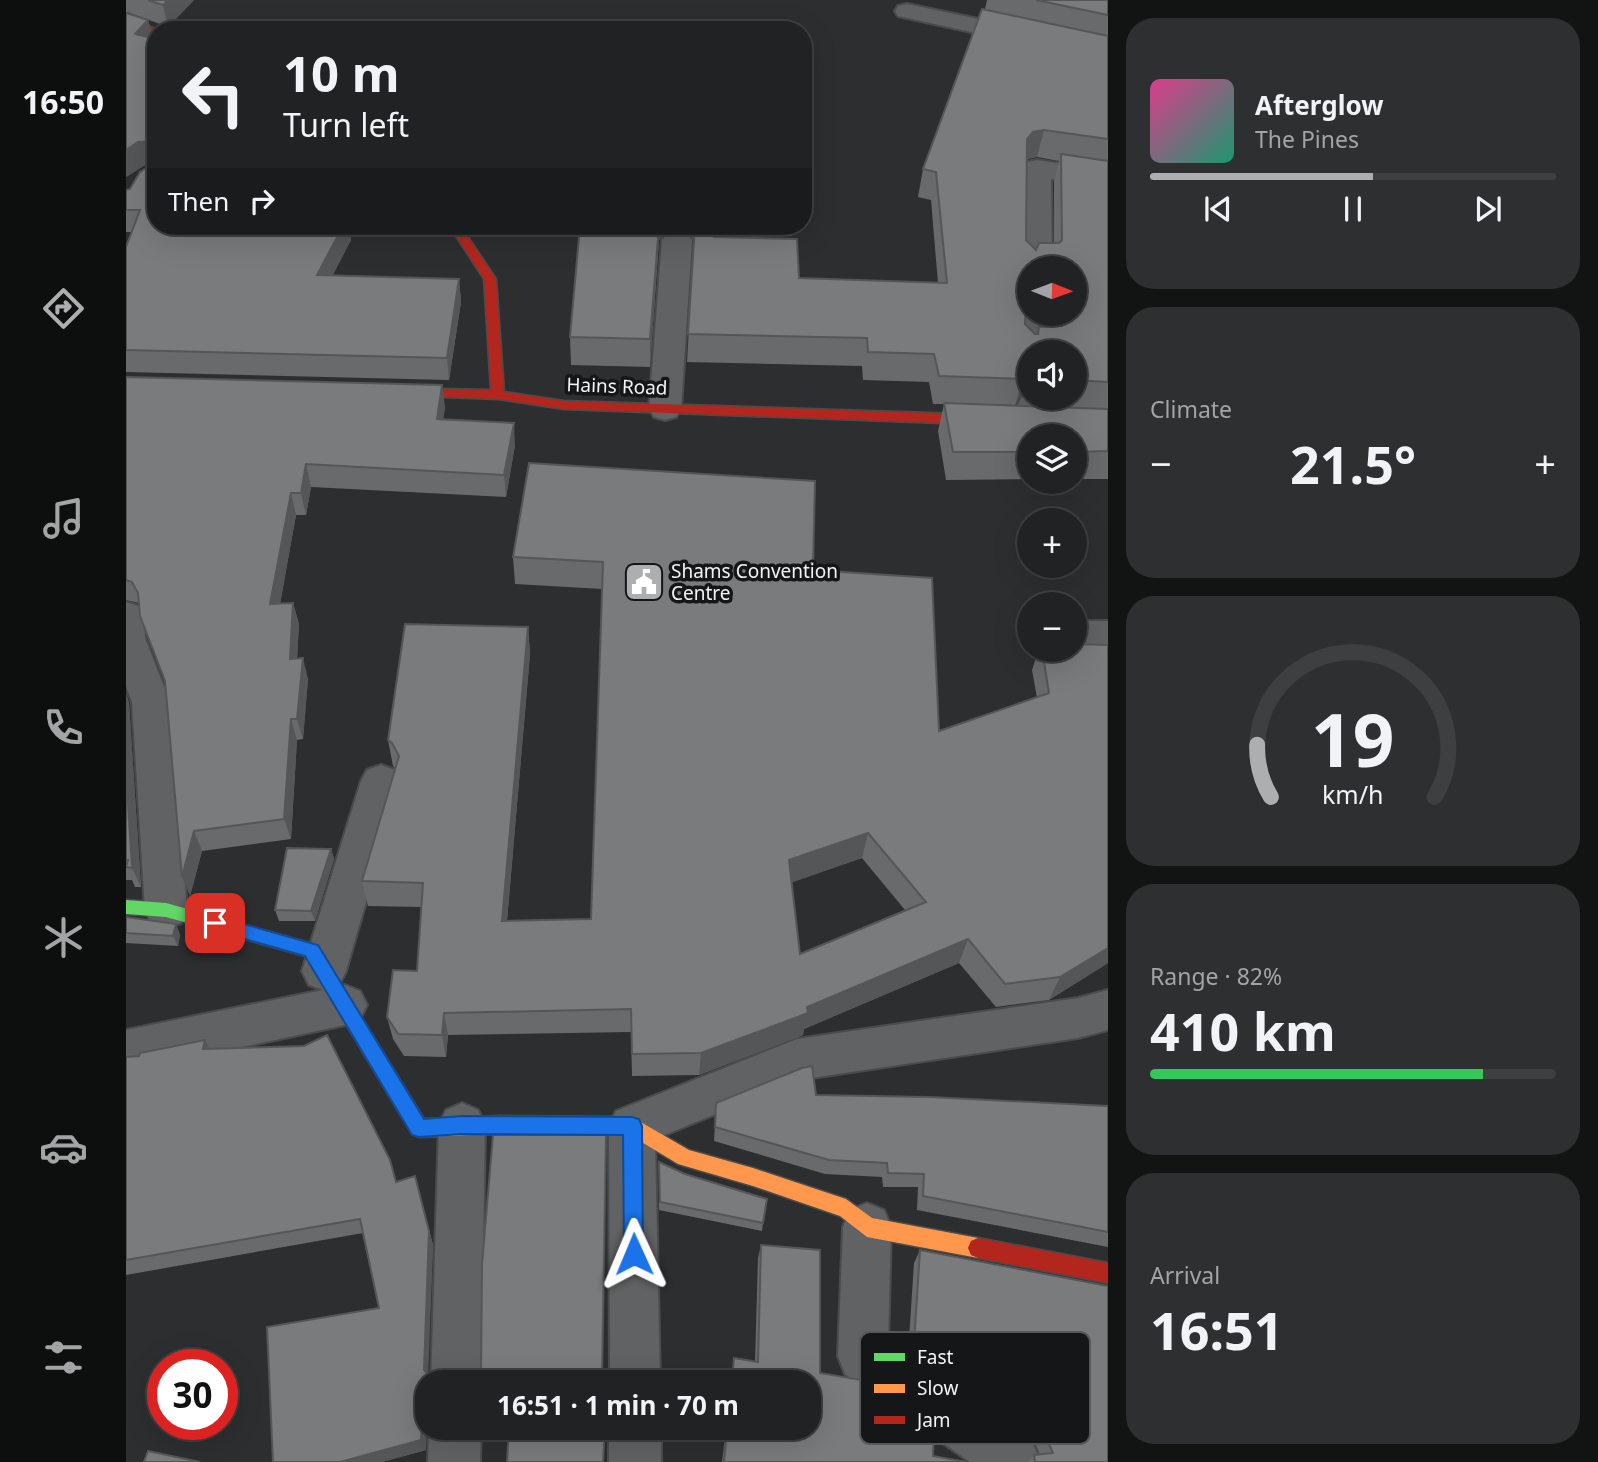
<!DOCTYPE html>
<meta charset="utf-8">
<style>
:root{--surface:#212223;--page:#2d2f30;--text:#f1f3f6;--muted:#a2a4a6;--line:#3e3f41;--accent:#acaeb0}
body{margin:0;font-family:"Noto Sans",sans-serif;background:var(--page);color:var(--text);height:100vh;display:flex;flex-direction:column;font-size:26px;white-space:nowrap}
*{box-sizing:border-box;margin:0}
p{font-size:23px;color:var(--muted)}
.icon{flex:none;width:38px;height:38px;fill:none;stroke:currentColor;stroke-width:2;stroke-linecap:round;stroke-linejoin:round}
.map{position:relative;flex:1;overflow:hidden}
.side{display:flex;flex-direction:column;gap:18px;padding:18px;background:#121313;width:490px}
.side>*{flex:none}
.hud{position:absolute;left:21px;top:21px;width:665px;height:214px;border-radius:28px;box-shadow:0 7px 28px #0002,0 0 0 2px var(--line);background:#212223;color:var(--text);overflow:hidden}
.needle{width:46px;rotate:91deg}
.controls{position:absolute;left:891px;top:256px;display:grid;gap:14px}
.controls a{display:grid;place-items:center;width:70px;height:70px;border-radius:50%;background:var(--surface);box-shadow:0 7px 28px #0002,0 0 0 2px var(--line);font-size:35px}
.speed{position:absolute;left:21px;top:1349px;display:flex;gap:14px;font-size:35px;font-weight:700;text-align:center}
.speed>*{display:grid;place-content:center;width:91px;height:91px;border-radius:50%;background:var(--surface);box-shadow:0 7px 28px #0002,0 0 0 2px var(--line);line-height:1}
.speed .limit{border:10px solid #d22;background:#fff;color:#111}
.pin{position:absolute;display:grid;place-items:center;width:60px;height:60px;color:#fff;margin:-30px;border-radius:14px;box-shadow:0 4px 10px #0006}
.me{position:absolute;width:77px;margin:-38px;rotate:359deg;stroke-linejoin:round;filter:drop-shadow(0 0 5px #0008)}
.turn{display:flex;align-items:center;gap:24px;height:147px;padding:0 21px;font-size:32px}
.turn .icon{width:91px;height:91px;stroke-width:2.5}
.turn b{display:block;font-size:49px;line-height:60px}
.then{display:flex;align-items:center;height:66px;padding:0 21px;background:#0003;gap:14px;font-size:26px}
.big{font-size:52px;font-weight:700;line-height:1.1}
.side .widget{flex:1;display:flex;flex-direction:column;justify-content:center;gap:10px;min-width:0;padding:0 24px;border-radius:28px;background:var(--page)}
.side .dial{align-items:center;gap:0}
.dial svg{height:182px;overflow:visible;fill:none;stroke:var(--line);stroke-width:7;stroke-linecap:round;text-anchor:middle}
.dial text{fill:var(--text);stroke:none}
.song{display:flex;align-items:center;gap:21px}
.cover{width:84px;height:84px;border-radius:10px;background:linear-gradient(135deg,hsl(330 70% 55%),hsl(160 70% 35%))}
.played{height:7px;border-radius:4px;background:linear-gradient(90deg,var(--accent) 55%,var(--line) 55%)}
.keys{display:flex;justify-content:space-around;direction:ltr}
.heat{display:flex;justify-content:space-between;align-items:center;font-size:38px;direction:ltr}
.charge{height:10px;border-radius:5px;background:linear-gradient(90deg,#34c759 82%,var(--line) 0)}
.trip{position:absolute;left:289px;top:1370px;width:406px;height:70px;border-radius:28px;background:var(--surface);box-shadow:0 7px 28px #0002,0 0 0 2px var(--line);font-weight:700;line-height:70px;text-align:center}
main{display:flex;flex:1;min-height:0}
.menu{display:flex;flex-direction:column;width:126px;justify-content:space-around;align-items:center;background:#0d0e0e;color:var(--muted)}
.menu .icon{width:49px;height:49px}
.menu .selected{color:var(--accent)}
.menu b{font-size:32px;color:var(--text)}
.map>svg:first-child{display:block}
</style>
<main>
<nav class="menu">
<b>16:50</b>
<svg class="icon selected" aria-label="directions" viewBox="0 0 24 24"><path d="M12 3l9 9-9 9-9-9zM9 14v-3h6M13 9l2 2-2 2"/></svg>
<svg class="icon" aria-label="music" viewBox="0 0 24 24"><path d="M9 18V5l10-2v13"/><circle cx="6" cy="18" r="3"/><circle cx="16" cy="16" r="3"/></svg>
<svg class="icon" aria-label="phone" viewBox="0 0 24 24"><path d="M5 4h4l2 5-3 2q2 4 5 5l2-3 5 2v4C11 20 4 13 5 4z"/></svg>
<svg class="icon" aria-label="climate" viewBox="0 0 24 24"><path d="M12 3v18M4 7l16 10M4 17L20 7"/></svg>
<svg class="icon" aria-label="car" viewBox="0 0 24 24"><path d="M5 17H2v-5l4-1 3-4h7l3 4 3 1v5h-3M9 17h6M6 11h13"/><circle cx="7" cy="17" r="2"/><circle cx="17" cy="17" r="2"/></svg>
<svg class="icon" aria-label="filters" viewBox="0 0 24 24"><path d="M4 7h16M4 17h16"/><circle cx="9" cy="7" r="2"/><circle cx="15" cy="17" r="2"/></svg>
</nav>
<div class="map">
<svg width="982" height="1462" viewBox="0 0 982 1462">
<rect width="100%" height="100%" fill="#2c2e2f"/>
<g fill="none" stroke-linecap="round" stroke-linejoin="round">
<!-- street casing -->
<g stroke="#494b4c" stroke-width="4">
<path id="street" d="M781,4L982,46V62L772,16L769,11L772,6Z
M911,160L982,171V187L925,179L926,268H903V275L896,268L897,168L901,162Z
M551,231L561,234L566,240L555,409L550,417L539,420L528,417L523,409L536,240L541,234Z
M903,305V313H926V352H903V360L894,352L896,313Z
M903,388V397H926L913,429L901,432L889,429L885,421L899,389Z
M0,602L13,606L18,616L19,638L44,702L61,910L55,923L40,928L25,923L19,910L6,702L0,686Z
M948,621H982V649H948Z
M255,765L269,770L275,781L220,971L213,985L202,989L219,985L234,991L241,1005L234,1019L219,1025L0,1072V1030L197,990L183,985L176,971L235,781L241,770Z
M982,990V1030L952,1038L672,1080L529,1139L534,1382H484L483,1126L490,1111L671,1039L952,998Z
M336,1103L352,1110L359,1125L355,1382H305L313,1125L320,1110Z
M741,1203L758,1210L765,1227L762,1343L907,1444L915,1462H844L719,1374L712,1356L717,1227L724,1210Z
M303,1428H355L354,1462H302Z
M483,1428H535V1462H483Z"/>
</g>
<!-- fast casing -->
<g stroke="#494b4c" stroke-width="3">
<path id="fast" d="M0,900L40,903L191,945L298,1119L374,1116L381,1119L383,1125L381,1131L374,1134L293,1137L286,1134L179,956L40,917L0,914Z"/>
</g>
<!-- slow casing -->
<g stroke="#494b4c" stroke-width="3">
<path id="slow" d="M374,1116L506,1117L563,1150L627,1168L720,1199L746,1218L852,1238L859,1241L862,1248L859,1255L852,1258L741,1237L714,1216L627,1186L552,1164L504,1135L374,1134L367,1131L365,1125L367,1119Z"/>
</g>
<!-- jam casing -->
<g stroke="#494b4c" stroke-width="3">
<path id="jam" d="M0,20L4,21L34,30H30V35L26,34L0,26Z
M317,226H330L338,231L370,279L378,392L438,401L868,415L875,420L868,425L438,409L372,399L260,395V389L265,388L365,390L358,279L330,236Z
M852,1238L982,1263V1283L852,1258L845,1255L842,1248L845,1241Z"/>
</g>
<!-- street -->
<use href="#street" fill="#616263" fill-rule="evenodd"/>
<!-- fast -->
<use href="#fast" fill="#63d668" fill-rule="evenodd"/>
<!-- slow -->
<use href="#slow" fill="#ff974d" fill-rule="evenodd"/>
<!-- jam -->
<use href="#jam" fill="#b3261e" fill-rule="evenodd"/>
</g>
<!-- wall -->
<path fill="#686a6b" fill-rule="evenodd" d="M0,0H68L42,27L1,12L0,13L22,20L27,38L30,226H223L225,240L206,276L333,279L335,302L323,380L0,372V247L6,232H0V190L4,189L25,164L19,165L0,177Z
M861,0H982V479H948V436H903V479L820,480L812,431L818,404H807L803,382L737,380L736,366L561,362L568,240L563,232L552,228L540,231L533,240L524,367L445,365L444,337L454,226H603L598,238L673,278L812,283L805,200L792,197L797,169L859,9ZM911,157L933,161L928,182V243L910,250L900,240L901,159ZM903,268H948V313H928V326L913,327L911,334H909L899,324L900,306L903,303ZM903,352H948V397H928L925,407L889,406L897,388L903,386Z
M0,377L319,407L317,419L389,445L380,497L185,487L180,515H170L154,604L167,603L173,624L171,658L182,679L177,739L171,740L165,839L76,851L64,896L39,682L13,603L0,600Z
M387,557L687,570L813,731L911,698L906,670L913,649H948L982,963L923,1000L870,1007L833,963L678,1029L677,1035L573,1075L506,1076L505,1032L322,1035L320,1057L278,1056L267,1039L261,1017L291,971L295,907L242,906L236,881L269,768L267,766L262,740L402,627L404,654L381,921L465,919L476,589L389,584ZM736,858L779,910L674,954L665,882Z
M0,693L3,703L15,887H9L6,880H0Z
M205,849L208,859L189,921H153L149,910Z
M0,917L50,924L54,935L52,946L0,943Z
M83,1049L271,1182L289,1176L307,1245L301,1382L300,1450L256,1462H147L253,1308L237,1233L0,1275V1057Z
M690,1095L982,1106V1247L791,1210L792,1187H757L756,1177L699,1174L588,1141L590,1103Z
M533,1162L637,1223L636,1231L533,1210Z
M635,1245L694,1373L807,1456L840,1462H596L600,1428H682V1382H605L608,1358L629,1362L632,1258Z
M794,1250L982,1462H902L908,1455H914L909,1443L896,1433L891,1389L811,1374L782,1354L788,1263Z"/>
<!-- shaded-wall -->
<path fill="#555657" d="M42,0H68L42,27L37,5Z
M22,20L28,42L9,34Z
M918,130L911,157L900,159L901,139L907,132Z
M26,141L30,163L19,165L0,177V150L12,142Z
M217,226H223L225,240L195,298L191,275Z
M533,226H552V228L540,231L533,240L524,367V339Z
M593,226H603L586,265L588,237Z
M333,279L335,302L323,380L321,358Z
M903,282V302L894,311L901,283Z
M903,363L902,385L897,388L889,406L896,379Z
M316,385L319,407L314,441L311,419Z
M388,423L389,445L380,497L378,475Z
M180,464L185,487L180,515L175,493Z
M165,493L170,515L150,626L144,604Z
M167,603L173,624L170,680L164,659Z
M402,627L404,654L379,944L376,921Z
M177,658L182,679L177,739L171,719Z
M0,693L3,703L15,887L6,868L0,771Z
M165,719L171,740L165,839L158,819Z
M68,831L76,851L64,896L56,877Z
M742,833L736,858L659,885L663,860Z
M205,849L208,859L189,921L185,911Z
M50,924L54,935L52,946L47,936Z
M842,939L833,963L678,1029L677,1035L573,1075L575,1053Z
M982,948V963L923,1000L934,977Z
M318,1013L322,1035L320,1057L316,1035Z
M79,1040L87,1056L77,1049Z
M289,1176L307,1245L302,1382L298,1370Z
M299,1415L301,1420L300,1450L256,1462H214L296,1417Z
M356,1428H380L357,1434Z"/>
<!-- building -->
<path fill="#797b7c" stroke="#555657" stroke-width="2" fill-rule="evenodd" d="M22,0H42L37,5Z
M910,0H982V15Z
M856,9L982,36V139L918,130L907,132L901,139L900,240L910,250L913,243H933L936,240L935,154L982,161V382L948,380V352H903V363L896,379L813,376L808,354L742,352L741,338L562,334L569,226H593L588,237L671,239L673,278L821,283L810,172L797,169ZM903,268H948V313H936V326L913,327L912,334H909L899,324L901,283L903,282Z
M0,13L22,20L9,34L30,39V226H217L191,275L333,279L321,358L0,350V247L14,210H0V190L4,189L14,172L25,165L26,141L12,142L0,150Z
M454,226H533L524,339L444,337Z
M0,377L316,385L311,419L388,423L378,475L180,464L175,493H165L144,604L167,603L164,659L177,658L171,719H165L158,819L68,831L56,877L39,681L14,616L12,593L6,582L0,580Z
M818,403L982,409V451L948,452V436H903V452H827Z
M403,463L689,481L687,570L806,578L813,731L923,693L916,649H948V644L982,645V948L934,977L879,984L842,939L681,1007L682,1013L575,1053L506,1054L505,1009L318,1013L316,1035L272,1034L261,1017L267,970L291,971L297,883L236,881L273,756L266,743L262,740L279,624L402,627L376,921L465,919L477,562L387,557ZM742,833L800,902L674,954L663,860Z
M0,771L6,868L0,867L2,860H0Z
M161,848L205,849L185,911L149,910Z
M0,917L50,924L47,936L0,933Z
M201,1035L264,1160L270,1182L289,1176L303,1231L298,1370L301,1373H337L339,1382H301V1415H299L296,1417L295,1440L214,1462H147L141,1327L253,1308L234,1219L0,1260V1057L13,1056L14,1053L79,1040L77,1049L178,1046Z
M686,1066L690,1095L804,1097L982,1106V1232L797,1196L798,1174L762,1173L761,1163L703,1160L589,1127L590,1103L676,1068Z
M367,1135H480L476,1378H481V1382H347V1373L355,1371L356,1264Z
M533,1162L559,1174L641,1199L637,1223L534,1202Z
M635,1245L694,1250V1373L747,1382L808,1425L807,1456L840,1462H598L601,1428H682V1382H606L608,1358L632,1362Z
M794,1250L982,1286V1462H909L908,1455L927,1453L918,1433L905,1423L900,1378L818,1363L788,1343Z
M383,1428H479L477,1462H381Z
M22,1451L74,1462H18Z"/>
<!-- route -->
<path fill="#1a73e8" stroke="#114b97" stroke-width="2" d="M89,916L192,945L298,1119L336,1116L506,1117L513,1119L516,1126L517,1254L515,1261L508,1264L500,1261L498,1254L497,1135L336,1134L293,1137L286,1135L179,956L83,929L80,923L83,918Z"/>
<!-- icons -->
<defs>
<g id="civic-square" transform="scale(2.0125)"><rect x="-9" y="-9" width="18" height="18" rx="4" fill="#acaeb0" stroke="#151617"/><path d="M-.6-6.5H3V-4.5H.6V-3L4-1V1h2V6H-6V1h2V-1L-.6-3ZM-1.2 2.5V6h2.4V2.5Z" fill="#fff"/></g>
</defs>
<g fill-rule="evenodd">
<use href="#civic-square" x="518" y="582"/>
</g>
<g text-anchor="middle" stroke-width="7" stroke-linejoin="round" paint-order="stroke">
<!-- street labels -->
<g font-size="19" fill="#f1f3f5" stroke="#151617">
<text transform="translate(491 386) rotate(2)" y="7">Hains Road</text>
</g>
<!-- poi labels -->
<g font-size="19" fill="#f1f3f5" stroke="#151617" text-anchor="start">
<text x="545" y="578">Shams Convention<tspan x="545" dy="22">Centre</tspan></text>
</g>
</g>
<!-- legend -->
<rect x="734" y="1332" width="230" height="112" rx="10" fill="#151617" stroke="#57585a" stroke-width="2"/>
<rect x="748" y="1353" width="31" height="8" fill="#63d668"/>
<rect x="748" y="1384" width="31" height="9" fill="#ff974d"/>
<rect x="748" y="1416" width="31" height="8" fill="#b3261e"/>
<g font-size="19" fill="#f1f3f5">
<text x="791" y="1364">Fast</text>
<text x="791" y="1395">Slow</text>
<text x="791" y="1427">Jam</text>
</g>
</svg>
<div class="controls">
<a><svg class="needle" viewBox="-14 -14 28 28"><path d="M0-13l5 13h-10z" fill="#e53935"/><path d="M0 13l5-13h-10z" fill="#a2a4a6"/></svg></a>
<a><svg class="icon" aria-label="sound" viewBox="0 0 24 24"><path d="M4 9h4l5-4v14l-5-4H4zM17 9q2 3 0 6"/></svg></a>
<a><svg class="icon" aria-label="layers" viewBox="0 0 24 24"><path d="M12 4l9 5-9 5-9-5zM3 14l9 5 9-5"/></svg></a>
<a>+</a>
<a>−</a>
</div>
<div class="speed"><div class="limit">30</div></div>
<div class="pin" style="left:89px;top:923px;background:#d93025"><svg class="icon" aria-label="arrive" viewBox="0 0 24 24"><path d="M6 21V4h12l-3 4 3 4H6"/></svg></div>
<svg class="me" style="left:508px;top:1254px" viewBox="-20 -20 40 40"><path d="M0-17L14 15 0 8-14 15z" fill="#1a73e8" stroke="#fff" stroke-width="4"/></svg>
<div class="trip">16:51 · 1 min · 70 m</div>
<div class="hud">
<div class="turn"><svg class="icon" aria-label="left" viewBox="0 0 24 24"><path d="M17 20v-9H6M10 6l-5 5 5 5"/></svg><div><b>10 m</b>Turn left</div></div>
<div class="then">Then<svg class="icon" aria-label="right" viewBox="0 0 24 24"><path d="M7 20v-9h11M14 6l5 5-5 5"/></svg></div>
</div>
</div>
<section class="side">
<div class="widget">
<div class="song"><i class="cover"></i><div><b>Afterglow</b><p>The Pines</p></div></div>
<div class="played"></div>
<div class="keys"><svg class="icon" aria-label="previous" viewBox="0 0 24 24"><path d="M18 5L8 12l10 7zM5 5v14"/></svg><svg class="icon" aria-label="pause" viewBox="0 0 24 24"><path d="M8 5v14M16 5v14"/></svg><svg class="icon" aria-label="next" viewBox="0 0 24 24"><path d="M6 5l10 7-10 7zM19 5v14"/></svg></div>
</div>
<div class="widget"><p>Climate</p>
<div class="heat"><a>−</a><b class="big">21.5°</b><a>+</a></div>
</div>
<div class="widget dial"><svg viewBox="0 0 100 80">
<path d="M14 69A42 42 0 1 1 86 69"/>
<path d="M14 69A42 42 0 0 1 8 46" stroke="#acaeb0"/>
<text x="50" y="56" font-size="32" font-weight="700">19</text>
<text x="50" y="72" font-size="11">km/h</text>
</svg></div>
<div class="widget"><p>Range · 82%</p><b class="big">410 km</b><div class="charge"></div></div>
<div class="widget"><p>Arrival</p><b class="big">16:51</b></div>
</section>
</main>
